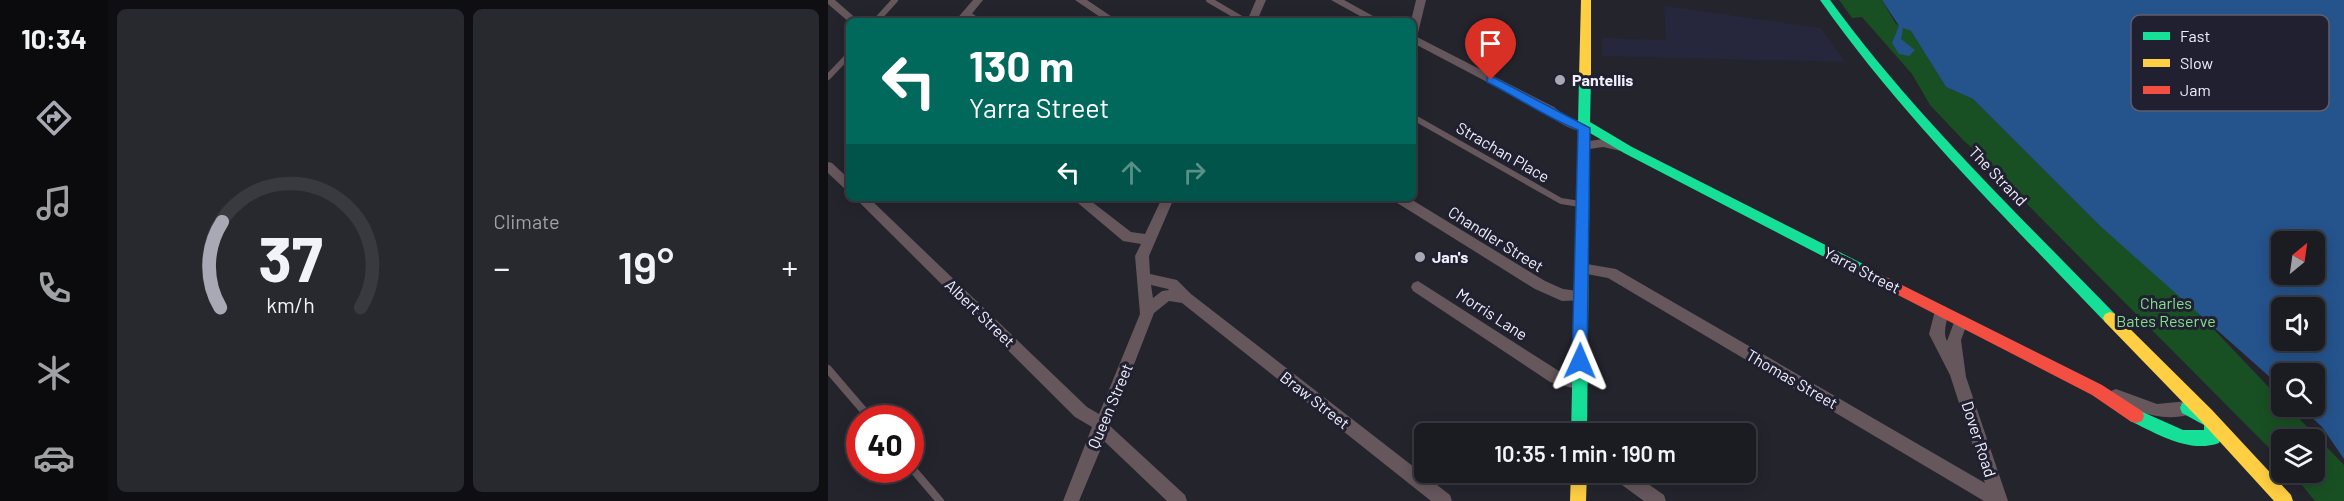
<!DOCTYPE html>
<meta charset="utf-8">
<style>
:root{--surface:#1b1b22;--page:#28282f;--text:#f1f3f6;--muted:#a0a1a5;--line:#393940;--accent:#a8a9b4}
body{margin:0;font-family:Barlow,sans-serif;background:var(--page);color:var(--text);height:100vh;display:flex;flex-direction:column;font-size:22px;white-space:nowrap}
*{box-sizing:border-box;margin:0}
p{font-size:20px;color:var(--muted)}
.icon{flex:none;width:33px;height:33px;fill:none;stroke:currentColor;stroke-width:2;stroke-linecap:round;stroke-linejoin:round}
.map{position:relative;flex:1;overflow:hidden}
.details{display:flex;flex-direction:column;gap:9px;padding:9px;background:#0f0f13;width:720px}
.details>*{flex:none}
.guide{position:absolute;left:18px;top:18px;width:570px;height:183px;border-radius:9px;box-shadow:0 3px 15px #0003,0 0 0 2px var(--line);background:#00695c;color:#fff;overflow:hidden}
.needle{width:39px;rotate:29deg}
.tools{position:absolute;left:1443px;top:231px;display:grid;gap:12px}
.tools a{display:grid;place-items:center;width:54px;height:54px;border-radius:9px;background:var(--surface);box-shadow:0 3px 15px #0003,0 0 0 2px var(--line);font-size:30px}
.speed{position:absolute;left:18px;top:405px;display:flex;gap:12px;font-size:30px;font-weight:700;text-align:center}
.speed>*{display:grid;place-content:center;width:78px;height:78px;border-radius:50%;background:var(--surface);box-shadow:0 3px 15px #0003,0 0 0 2px var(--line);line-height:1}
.speed .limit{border:9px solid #d22;background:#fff;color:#111}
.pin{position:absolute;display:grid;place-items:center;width:51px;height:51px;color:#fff;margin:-62px -26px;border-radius:50% 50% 50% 0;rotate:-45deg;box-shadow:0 0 6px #0007}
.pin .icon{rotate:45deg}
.me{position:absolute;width:66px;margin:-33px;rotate:1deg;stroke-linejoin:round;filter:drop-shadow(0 0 4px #0008)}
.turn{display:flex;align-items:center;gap:21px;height:126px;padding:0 24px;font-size:27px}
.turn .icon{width:78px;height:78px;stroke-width:2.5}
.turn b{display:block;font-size:42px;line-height:51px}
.lanes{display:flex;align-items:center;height:57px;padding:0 24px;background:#0003;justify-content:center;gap:30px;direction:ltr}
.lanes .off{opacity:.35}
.big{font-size:45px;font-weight:600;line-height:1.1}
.details .card{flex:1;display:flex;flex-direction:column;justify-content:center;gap:9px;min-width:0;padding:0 21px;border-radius:9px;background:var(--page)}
.details .dial{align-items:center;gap:0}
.dial svg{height:156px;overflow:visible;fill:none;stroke:var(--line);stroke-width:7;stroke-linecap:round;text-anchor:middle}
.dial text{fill:var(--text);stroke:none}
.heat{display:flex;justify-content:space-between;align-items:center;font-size:33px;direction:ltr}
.details .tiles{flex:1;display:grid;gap:9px;grid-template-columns:repeat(2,1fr)}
.trip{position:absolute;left:586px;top:423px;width:342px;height:60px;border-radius:9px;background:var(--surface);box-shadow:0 3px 15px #0003,0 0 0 2px var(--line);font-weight:600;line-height:60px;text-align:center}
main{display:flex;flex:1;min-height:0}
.tabs{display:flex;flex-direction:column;width:108px;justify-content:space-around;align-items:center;background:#0b0b0e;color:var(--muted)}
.tabs .icon{width:42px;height:42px}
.tabs .current{color:var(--accent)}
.tabs b{font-size:27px;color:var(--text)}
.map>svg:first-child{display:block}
</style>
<main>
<nav class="tabs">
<b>10:34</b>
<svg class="icon current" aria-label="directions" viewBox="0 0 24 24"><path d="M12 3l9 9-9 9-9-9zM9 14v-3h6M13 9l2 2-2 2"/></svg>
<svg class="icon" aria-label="music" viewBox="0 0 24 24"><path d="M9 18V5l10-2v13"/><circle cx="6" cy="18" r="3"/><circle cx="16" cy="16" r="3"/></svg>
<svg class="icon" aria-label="phone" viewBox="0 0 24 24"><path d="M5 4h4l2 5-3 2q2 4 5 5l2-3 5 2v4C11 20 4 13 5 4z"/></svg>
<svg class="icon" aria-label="climate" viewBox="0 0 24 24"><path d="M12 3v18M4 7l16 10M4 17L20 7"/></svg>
<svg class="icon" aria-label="car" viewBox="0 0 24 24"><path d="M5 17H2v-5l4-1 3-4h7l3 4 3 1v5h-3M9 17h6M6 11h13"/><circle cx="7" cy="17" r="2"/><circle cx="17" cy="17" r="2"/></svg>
</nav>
<section class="details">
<div class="tiles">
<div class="card dial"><svg viewBox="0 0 100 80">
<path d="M14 69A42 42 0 1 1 86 69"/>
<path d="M14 69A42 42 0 0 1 15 25" stroke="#a8a9b4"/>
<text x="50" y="56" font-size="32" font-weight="700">37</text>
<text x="50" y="72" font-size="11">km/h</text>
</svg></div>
<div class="card"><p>Climate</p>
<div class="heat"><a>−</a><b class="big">19°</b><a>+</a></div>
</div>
</div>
</section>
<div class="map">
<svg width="1516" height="501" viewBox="0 0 1516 501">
<rect width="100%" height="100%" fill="#24242d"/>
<!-- built -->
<path fill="#26273c" d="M836,6L993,28L1017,62L774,56V38L838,40Z"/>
<!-- green -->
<path fill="#195023" d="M1011,0H1054L1068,24L1083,31L1118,87L1145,99L1271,225L1353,295L1453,400L1454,406L1460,407L1516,465V501H1487L1464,473L1486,472V440H1454L1453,460L1190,195L1163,164L1136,141L1102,105L1084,74L1034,17L1024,18Z"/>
<!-- water -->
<path fill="#25538c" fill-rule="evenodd" d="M1054,0H1516V459L1494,427L1473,407L1486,406V374H1454L1453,387L1271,225L1145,99L1118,87L1083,31L1075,28L1073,39L1087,50L1081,56L1071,54L1064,43L1071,26ZM1454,242H1486V274H1454ZM1454,308H1486V340H1454Z"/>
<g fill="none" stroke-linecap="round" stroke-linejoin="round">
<!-- lane-far1 -->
<path stroke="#65575b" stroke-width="6" d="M381,0L417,21
M138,13L150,21
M48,21L67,0
M0,77L21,55
M585,117L733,201L752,204"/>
<!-- lane -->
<path stroke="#65575b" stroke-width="8" d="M0,369L42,418
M82,466L112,501"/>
<!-- street -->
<path fill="#65575b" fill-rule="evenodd" d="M0,0H7L31,21L21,22L0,4Z
M145,0H155L138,21H127Z
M247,0H259L290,21H278Z
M428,0H438L429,21H419Z
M503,0H516L554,21H541Z
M588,0H598L589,37L726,107L736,115L760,125L762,128L760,131C746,133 728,121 718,113L585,43V21H583Z
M775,139L797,144L799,147L793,151L775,147L755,150L749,146L755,142Z
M0,162L4,163L21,179V191L17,189L0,173Z
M27,198H41L259,407L271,414L312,314L307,256L313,244L295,241L244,198H259L303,232L317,234L334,198H346L321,256L322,274L349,280L363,294L622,495L624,501H603L354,303L341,301L326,313L282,426L357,495L359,501H339L276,441L251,501H235L264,427L247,417ZM323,285L340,289L341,290L334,291L325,298Z
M565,198H581L717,281L735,289L758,292L760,296L758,300L734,301L707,289L566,201Z
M753,263L788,269L1157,483L1122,375L1101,334L1108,307L1113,305L1118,307C1123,318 1113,329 1119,341L1128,317L1133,315L1138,317L1140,321L1133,340L1138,377L1180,501H1156L780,278L748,272L746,268L748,264Z
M590,281L731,371L757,378L760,383L757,388L752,390L722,382L585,291L583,287L585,283Z
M1288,389L1329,404L1360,401L1366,403L1368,408L1366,413C1335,424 1311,411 1283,401L1280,396L1283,391Z
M781,472H803L836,495L838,501H816L783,477Z"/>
<!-- fast -->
<path fill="#16e098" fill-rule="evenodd" d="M992,0H1002C1086,115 1188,212 1287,314L1289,318L1287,322L1282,324L1277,322C1178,218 1075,118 992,0Z
M757,74L763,78L762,122L804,147L1043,268L1045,272L1043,276H1033L796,153L762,133L759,434H743L751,78Z
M1360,401L1389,416L1393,438L1391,443C1361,454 1328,433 1302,421L1300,416L1302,411L1308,409L1355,430H1376V425L1354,413L1352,408L1354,403Z"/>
<!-- slow -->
<path fill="#ffcf43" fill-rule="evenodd" d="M753,0H763V78L757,82L751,78Z
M1282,312L1287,314L1384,410L1463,495L1465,501H1446L1372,420L1277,322L1275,318L1277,314Z
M743,472H759L758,501H742Z"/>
<!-- jam -->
<path fill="#f24e42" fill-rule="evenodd" d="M1038,267L1274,385L1314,411L1316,416L1314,421L1308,423L1302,421L1264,395L1033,276L1031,272L1033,268Z"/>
</g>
<!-- route -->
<path fill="#1a73e8" stroke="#114b97" stroke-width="1.5" d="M663,76L762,128L759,361L752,368L744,361L750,130C719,118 689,97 659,82V77Z"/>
<!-- markers -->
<g fill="#a8a9b4" stroke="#202031" stroke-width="2">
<circle cx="732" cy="80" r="6"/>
<circle cx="592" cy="257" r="6"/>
</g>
<g text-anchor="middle" stroke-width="6" stroke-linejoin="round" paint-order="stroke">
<!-- poi labels -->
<g font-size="16" font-weight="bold" fill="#eff0fc" stroke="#202031" text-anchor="start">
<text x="744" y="86">Pantellis</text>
<text x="604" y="263">Jan's</text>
</g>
<!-- street labels -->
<g font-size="16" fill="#eff0fc" stroke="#202031">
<text transform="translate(675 152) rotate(30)" y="6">Strachan Place</text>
<text transform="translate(1170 176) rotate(46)" y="6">The Strand</text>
<text transform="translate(668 239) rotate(32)" y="6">Chandler Street</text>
<text transform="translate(1034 270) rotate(27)" y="6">Yarra Street</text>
<text transform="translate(152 313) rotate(44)" y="6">Albert Street</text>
<text transform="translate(664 314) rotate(33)" y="6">Morris Lane</text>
<text transform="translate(964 379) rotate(30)" y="6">Thomas Street</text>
<text transform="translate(487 400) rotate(38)" y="6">Braw Street</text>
<text transform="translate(282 406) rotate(-67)" y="6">Queen Street</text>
<text transform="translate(1151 439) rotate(72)" y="6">Dover Road</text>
</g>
<!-- park labels -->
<g font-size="16" fill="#85df8d" stroke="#202031">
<text x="1338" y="309">Charles<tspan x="1338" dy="18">Bates Reserve</tspan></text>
</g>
</g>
<!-- legend -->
<rect x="1303" y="15" width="198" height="96" rx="9" fill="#202031" stroke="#5e5e6e" stroke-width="1.5"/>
<rect x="1315" y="32" width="27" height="8" fill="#16e098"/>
<rect x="1315" y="59" width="27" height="8" fill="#ffcf43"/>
<rect x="1315" y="86" width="27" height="8" fill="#f24e42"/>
<g font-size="16" fill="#eff0fc">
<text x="1352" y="42">Fast</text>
<text x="1352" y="69">Slow</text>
<text x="1352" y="96">Jam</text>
</g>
</svg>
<div class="tools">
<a><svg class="needle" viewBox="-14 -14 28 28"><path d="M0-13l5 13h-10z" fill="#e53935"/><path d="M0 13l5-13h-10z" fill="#a0a1a5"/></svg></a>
<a><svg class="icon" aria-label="sound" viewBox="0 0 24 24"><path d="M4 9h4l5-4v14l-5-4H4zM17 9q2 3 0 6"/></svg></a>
<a><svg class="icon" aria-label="search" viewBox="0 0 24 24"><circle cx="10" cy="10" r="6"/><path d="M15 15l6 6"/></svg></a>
<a><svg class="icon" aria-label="layers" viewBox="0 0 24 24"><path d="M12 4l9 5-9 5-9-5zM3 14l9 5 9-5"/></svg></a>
</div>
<div class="speed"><div class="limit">40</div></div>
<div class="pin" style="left:663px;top:80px;background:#d93025"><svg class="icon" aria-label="arrive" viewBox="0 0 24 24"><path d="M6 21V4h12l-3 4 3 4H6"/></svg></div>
<svg class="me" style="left:752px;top:361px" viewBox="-20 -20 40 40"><path d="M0-17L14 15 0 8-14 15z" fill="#1a73e8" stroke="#fff" stroke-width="4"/></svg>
<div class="trip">10:35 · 1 min · 190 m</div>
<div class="guide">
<div class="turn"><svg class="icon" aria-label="left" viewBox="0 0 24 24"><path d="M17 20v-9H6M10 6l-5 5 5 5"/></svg><div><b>130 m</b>Yarra Street</div></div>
<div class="lanes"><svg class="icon" aria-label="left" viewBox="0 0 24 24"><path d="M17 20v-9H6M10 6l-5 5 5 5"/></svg><svg class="icon off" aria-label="ahead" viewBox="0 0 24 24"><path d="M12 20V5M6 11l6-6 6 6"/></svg><svg class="icon off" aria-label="right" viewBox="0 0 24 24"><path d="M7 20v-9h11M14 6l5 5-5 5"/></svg></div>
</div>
</div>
</main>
